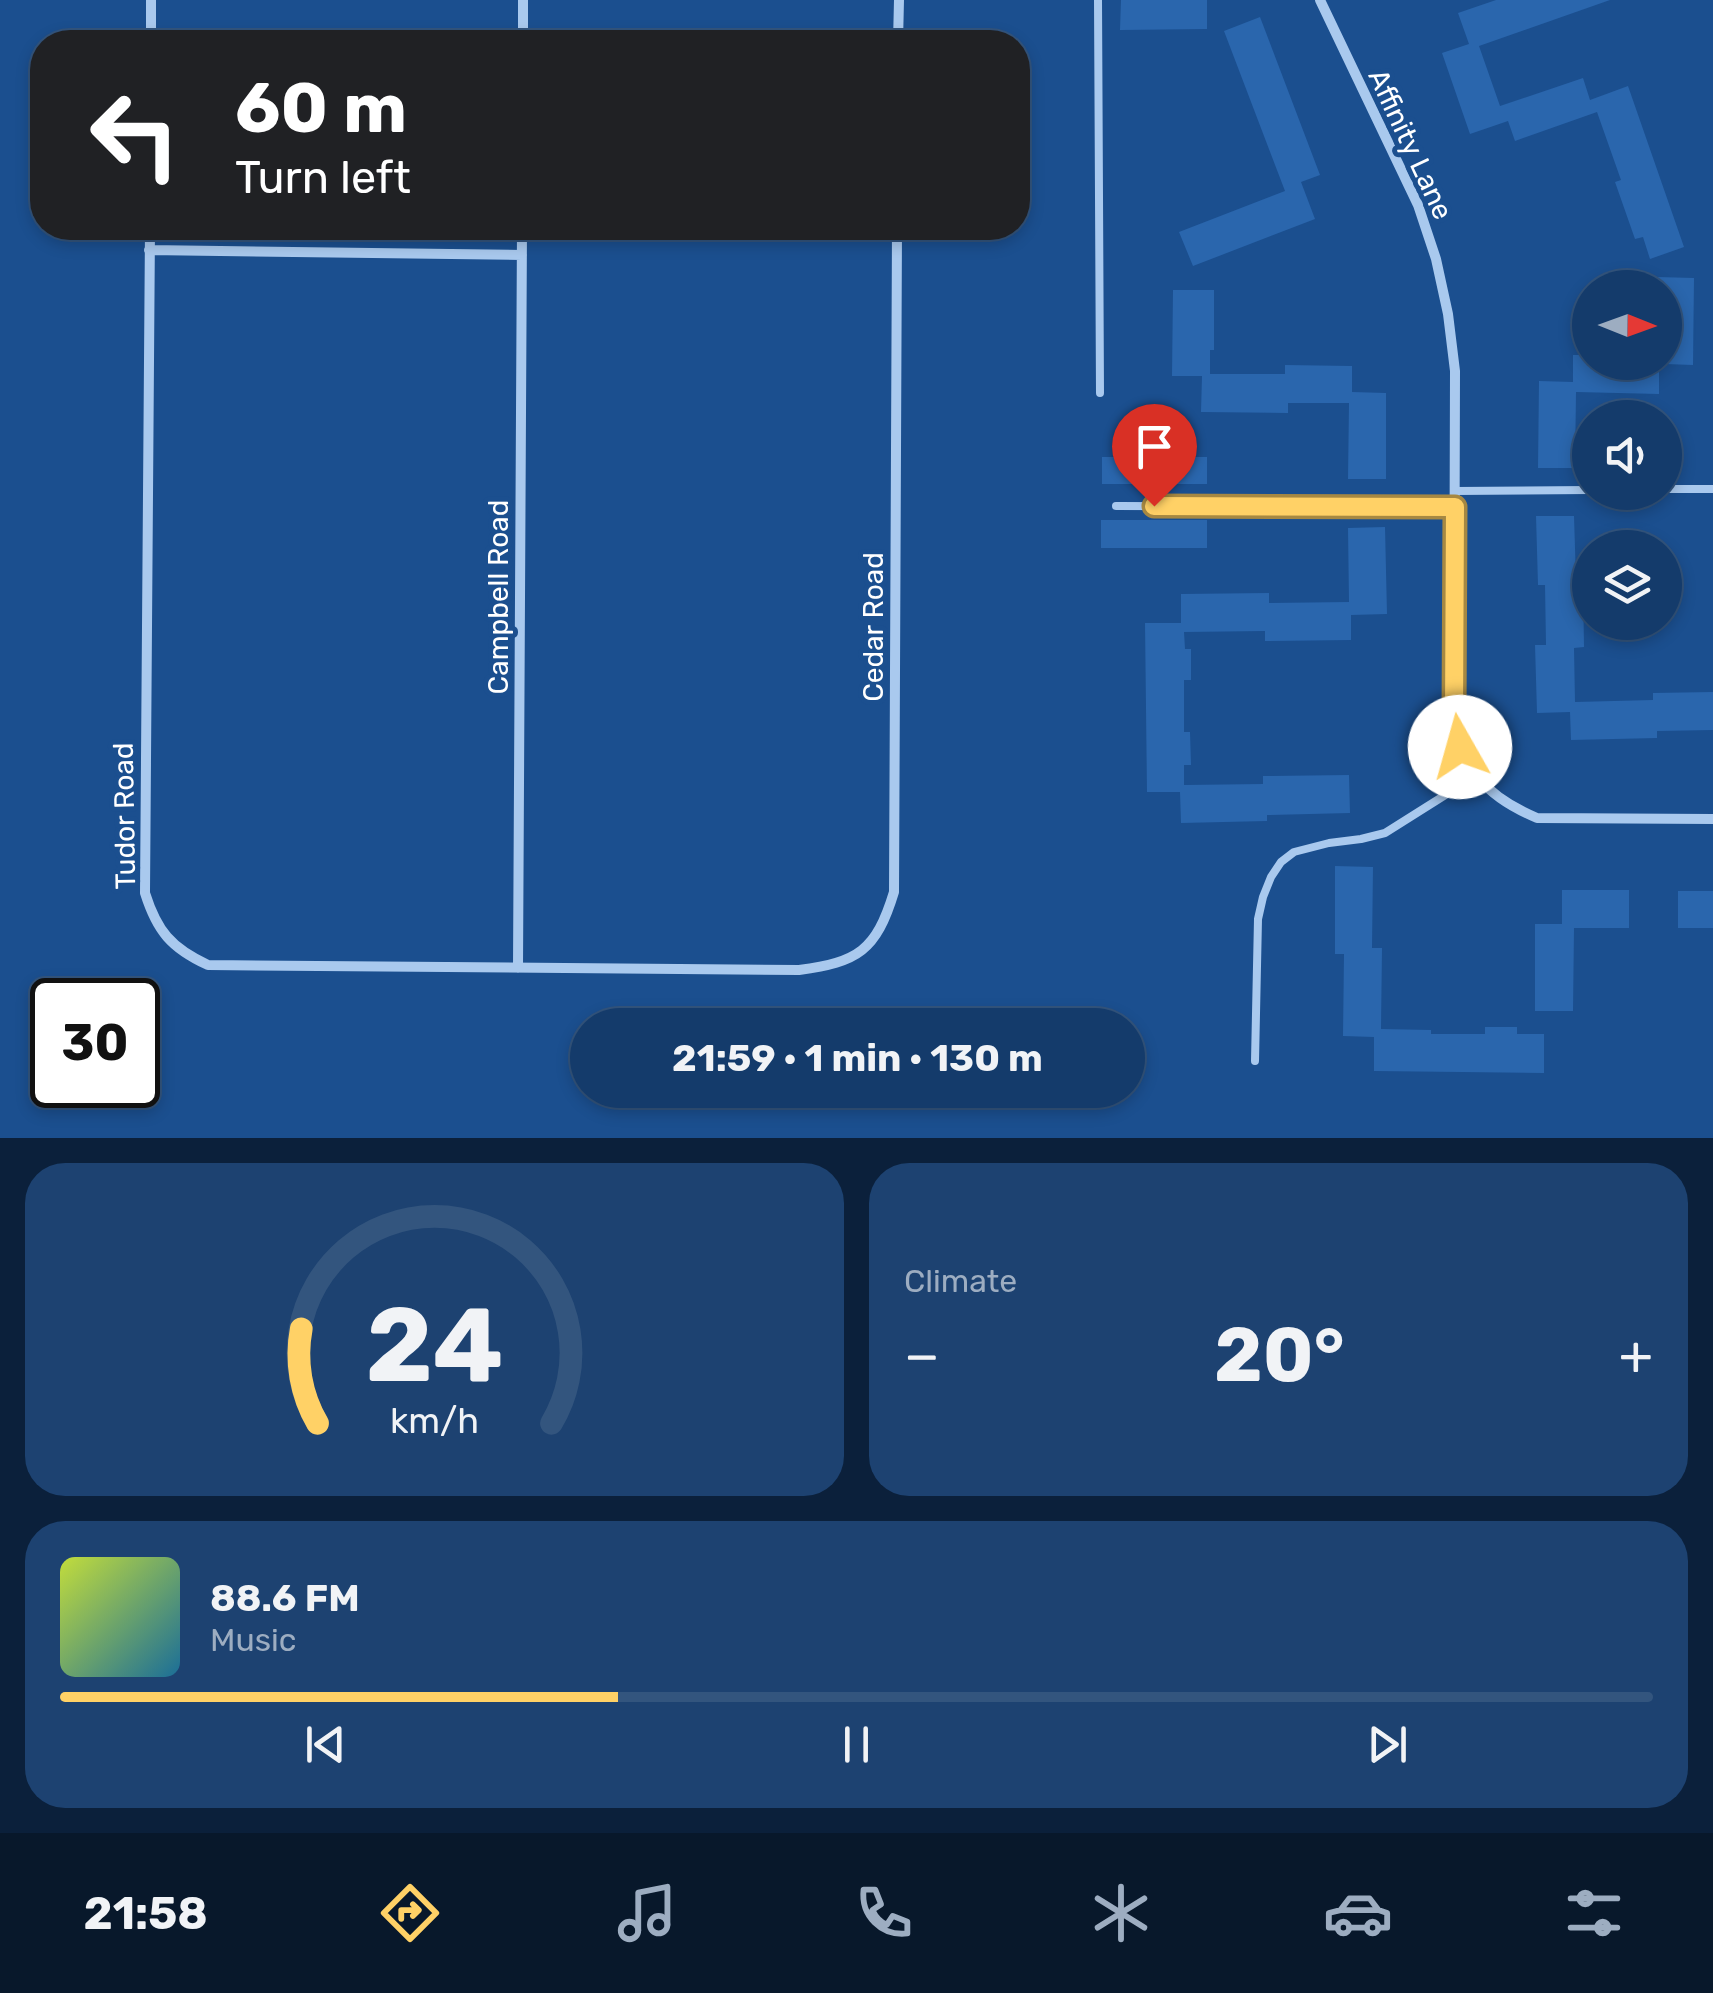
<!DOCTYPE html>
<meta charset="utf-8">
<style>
:root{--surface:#143b6b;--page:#1d4271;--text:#f1f3f6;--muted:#9dadc1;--line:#33557e;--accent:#ffd166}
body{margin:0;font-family:Rubik,sans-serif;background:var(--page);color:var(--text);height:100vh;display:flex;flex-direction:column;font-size:38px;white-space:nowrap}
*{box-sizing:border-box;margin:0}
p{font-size:32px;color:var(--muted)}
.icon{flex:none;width:55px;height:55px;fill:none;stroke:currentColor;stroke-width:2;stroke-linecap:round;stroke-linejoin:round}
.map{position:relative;height:1138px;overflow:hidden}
.panel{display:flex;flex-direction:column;gap:25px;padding:25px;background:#0b203b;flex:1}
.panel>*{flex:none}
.hud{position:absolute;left:30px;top:30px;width:1000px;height:210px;border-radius:40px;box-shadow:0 5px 15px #0003,0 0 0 2px var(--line);background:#202124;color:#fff;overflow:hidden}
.needle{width:65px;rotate:91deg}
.tools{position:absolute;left:1572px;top:270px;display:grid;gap:20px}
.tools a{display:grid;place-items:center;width:110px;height:110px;border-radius:50%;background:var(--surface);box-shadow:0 5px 15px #0003,0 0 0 2px var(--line);font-size:50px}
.speed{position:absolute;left:30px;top:978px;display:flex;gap:20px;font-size:50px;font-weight:700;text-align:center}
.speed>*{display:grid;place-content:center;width:130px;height:130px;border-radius:50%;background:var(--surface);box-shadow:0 5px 15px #0003,0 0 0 2px var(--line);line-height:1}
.speed .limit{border:5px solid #111;border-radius:15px;background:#fff;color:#111}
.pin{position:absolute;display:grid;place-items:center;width:85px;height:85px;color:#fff;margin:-102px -42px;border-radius:50% 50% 50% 0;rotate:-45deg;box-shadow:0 0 10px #0007}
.pin .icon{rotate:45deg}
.me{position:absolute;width:110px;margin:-55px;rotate:353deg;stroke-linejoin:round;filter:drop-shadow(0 0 8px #0008)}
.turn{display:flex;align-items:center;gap:35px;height:210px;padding:0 40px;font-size:45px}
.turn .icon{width:130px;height:130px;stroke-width:2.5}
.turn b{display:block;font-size:70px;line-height:85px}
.big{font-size:75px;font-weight:700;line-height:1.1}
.panel .tile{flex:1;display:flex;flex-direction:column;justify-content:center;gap:15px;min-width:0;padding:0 35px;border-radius:40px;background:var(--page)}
.panel .dial{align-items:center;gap:0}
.dial svg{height:260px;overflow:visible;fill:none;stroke:var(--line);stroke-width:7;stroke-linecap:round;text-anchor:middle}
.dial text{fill:var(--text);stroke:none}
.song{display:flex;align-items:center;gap:30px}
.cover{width:120px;height:120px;border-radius:15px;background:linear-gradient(135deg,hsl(70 70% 55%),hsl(200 70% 35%))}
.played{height:10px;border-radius:5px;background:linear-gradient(90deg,var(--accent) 35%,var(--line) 35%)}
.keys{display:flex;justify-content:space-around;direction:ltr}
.heat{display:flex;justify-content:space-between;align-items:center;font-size:55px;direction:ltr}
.panel .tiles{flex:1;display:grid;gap:25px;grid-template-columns:1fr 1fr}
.tile:last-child{grid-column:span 2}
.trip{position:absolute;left:570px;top:1008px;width:575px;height:100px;border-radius:50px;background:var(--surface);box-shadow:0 5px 15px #0003,0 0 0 2px var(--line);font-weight:700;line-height:100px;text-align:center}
.dock{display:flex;height:160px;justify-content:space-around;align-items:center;background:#08182b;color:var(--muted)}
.dock .icon{width:70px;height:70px}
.dock .active{color:var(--accent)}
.dock b{font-size:45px;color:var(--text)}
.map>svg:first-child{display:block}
</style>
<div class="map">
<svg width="1713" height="1138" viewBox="0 0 1713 1138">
<rect width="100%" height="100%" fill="#1b4f8f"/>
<!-- building -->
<path fill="#2a66ad" d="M1121,0H1207V29L1120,30Z
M1496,0H1610L1479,46L1500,106L1583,78L1590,100L1628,86L1684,247L1650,259L1643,237L1635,239L1615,182L1621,180L1597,112L1515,141L1508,121L1470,134L1442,53L1469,44L1458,13Z
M1260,17L1320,175L1301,182L1315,219L1193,266L1179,232L1285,191L1224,31Z
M1657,277L1694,278L1693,365L1665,364V288H1656Z
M1173,290H1214V350H1210V374H1285V365L1352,366V392L1386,393V479H1348L1349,403H1288V413L1201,412L1202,376H1172Z
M1573,355H1590V362H1659V394L1576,392L1575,468H1538L1539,381L1573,382Z
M1102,457H1207V484H1102Z
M1536,516H1574L1576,580L1583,579L1584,647L1574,648L1575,702L1653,700V693L1713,692V730L1657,731V738L1571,740L1570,712L1537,713L1535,645H1546L1545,585H1538Z
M1101,520H1207V548H1101Z
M1385,527L1387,614L1351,615V640L1265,641V631L1184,632L1185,649H1191V680H1184V732H1190L1191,765H1184V785L1263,784V776L1349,775L1350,813L1267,815V821L1181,823L1180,792H1147L1145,623H1181V594L1269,593V603L1349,602L1348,528Z
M1335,866L1373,867L1372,948H1382L1381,1029L1431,1030V1034H1485V1027H1517V1034H1544V1073L1374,1071V1037L1343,1036L1344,954H1335Z
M1562,890H1629V928H1574L1573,1011H1535V924H1562Z
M1678,891H1713V928H1678Z"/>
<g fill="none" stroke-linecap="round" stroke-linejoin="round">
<!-- service -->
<path stroke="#a9c9ee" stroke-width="8" d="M1098,0L1100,393
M1665,489H1713
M1455,491L1590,490
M1116,506L1455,507
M1255,1061L1258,919L1263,897L1271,877L1281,862L1294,852L1329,843L1361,839L1385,833L1477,775"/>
<!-- minor -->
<path stroke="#a9c9ee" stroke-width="10" d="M1320,0L1418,205L1436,259L1448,314L1455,371L1454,717C1466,772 1485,796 1537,818L1713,819
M151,42V0
M523,42V0
M898,42L899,0
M150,228L145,893C157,931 171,948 208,965L799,970C858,962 876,951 894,892L897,228
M149,250L522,255
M518,968L522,228"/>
</g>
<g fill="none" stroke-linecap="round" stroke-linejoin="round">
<!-- route casing -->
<g stroke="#a68842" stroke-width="25">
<path id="route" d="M1154,506L1455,507L1454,717L1460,747"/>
</g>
<!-- route -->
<use href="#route" stroke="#ffd166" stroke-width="18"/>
</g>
<g text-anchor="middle" stroke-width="10" stroke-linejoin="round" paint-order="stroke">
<!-- street labels -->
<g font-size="28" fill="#fff" stroke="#1b4f8f">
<text transform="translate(1411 144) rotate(65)" y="10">Affinity Lane</text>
<text transform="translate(498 597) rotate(-90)" y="10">Campbell Road</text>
<text transform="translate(873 627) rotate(-90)" y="10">Cedar Road</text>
<text transform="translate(124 816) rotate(-91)" y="10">Tudor Road</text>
</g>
</g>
</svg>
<div class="tools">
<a><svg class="needle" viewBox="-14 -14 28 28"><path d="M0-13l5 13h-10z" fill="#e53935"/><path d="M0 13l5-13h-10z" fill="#9dadc1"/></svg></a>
<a><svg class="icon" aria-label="sound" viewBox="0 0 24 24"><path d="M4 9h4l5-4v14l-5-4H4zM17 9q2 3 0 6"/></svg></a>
<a><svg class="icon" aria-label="layers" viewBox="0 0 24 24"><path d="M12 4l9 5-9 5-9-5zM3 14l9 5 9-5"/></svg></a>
</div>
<div class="speed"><div class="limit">30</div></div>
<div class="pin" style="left:1154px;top:506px;background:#d93025"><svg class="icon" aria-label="arrive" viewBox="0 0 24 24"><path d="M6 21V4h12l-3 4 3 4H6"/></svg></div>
<svg class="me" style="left:1460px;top:747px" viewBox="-20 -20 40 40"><circle r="19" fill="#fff"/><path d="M0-13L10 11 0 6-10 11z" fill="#ffd166"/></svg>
<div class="trip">21:59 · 1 min · 130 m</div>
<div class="hud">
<div class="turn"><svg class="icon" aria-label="left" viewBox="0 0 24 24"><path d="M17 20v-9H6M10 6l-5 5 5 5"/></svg><div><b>60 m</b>Turn left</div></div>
</div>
</div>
<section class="panel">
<div class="tiles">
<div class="tile dial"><svg viewBox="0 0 100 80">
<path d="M14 69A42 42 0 1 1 86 69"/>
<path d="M14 69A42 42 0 0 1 9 40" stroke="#ffd166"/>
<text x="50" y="56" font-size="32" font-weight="700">24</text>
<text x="50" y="72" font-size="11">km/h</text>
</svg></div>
<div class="tile"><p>Climate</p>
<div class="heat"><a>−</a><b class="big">20°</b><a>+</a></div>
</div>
<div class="tile">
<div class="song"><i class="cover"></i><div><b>88.6 FM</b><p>Music</p></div></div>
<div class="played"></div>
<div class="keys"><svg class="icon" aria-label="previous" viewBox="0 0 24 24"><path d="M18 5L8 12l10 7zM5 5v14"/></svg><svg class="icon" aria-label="pause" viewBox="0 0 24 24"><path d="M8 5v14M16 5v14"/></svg><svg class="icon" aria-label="next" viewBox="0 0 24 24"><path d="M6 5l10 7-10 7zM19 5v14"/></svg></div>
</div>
</div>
</section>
<nav class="dock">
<b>21:58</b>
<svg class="icon active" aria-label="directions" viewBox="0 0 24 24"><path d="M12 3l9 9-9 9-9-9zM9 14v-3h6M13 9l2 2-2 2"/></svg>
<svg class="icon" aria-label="music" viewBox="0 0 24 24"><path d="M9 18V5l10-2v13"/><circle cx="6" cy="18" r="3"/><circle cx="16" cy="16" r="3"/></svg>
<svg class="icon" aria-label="phone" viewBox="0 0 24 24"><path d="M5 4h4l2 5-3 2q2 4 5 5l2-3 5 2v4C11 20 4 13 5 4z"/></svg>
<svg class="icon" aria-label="climate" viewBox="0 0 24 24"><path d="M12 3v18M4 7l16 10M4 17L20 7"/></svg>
<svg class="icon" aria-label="car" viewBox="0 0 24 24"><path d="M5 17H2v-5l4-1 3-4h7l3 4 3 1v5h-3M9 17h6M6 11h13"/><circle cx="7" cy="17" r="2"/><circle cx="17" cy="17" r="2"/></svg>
<svg class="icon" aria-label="filters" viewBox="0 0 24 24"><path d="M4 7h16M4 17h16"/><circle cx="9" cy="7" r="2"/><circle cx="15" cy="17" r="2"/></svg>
</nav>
